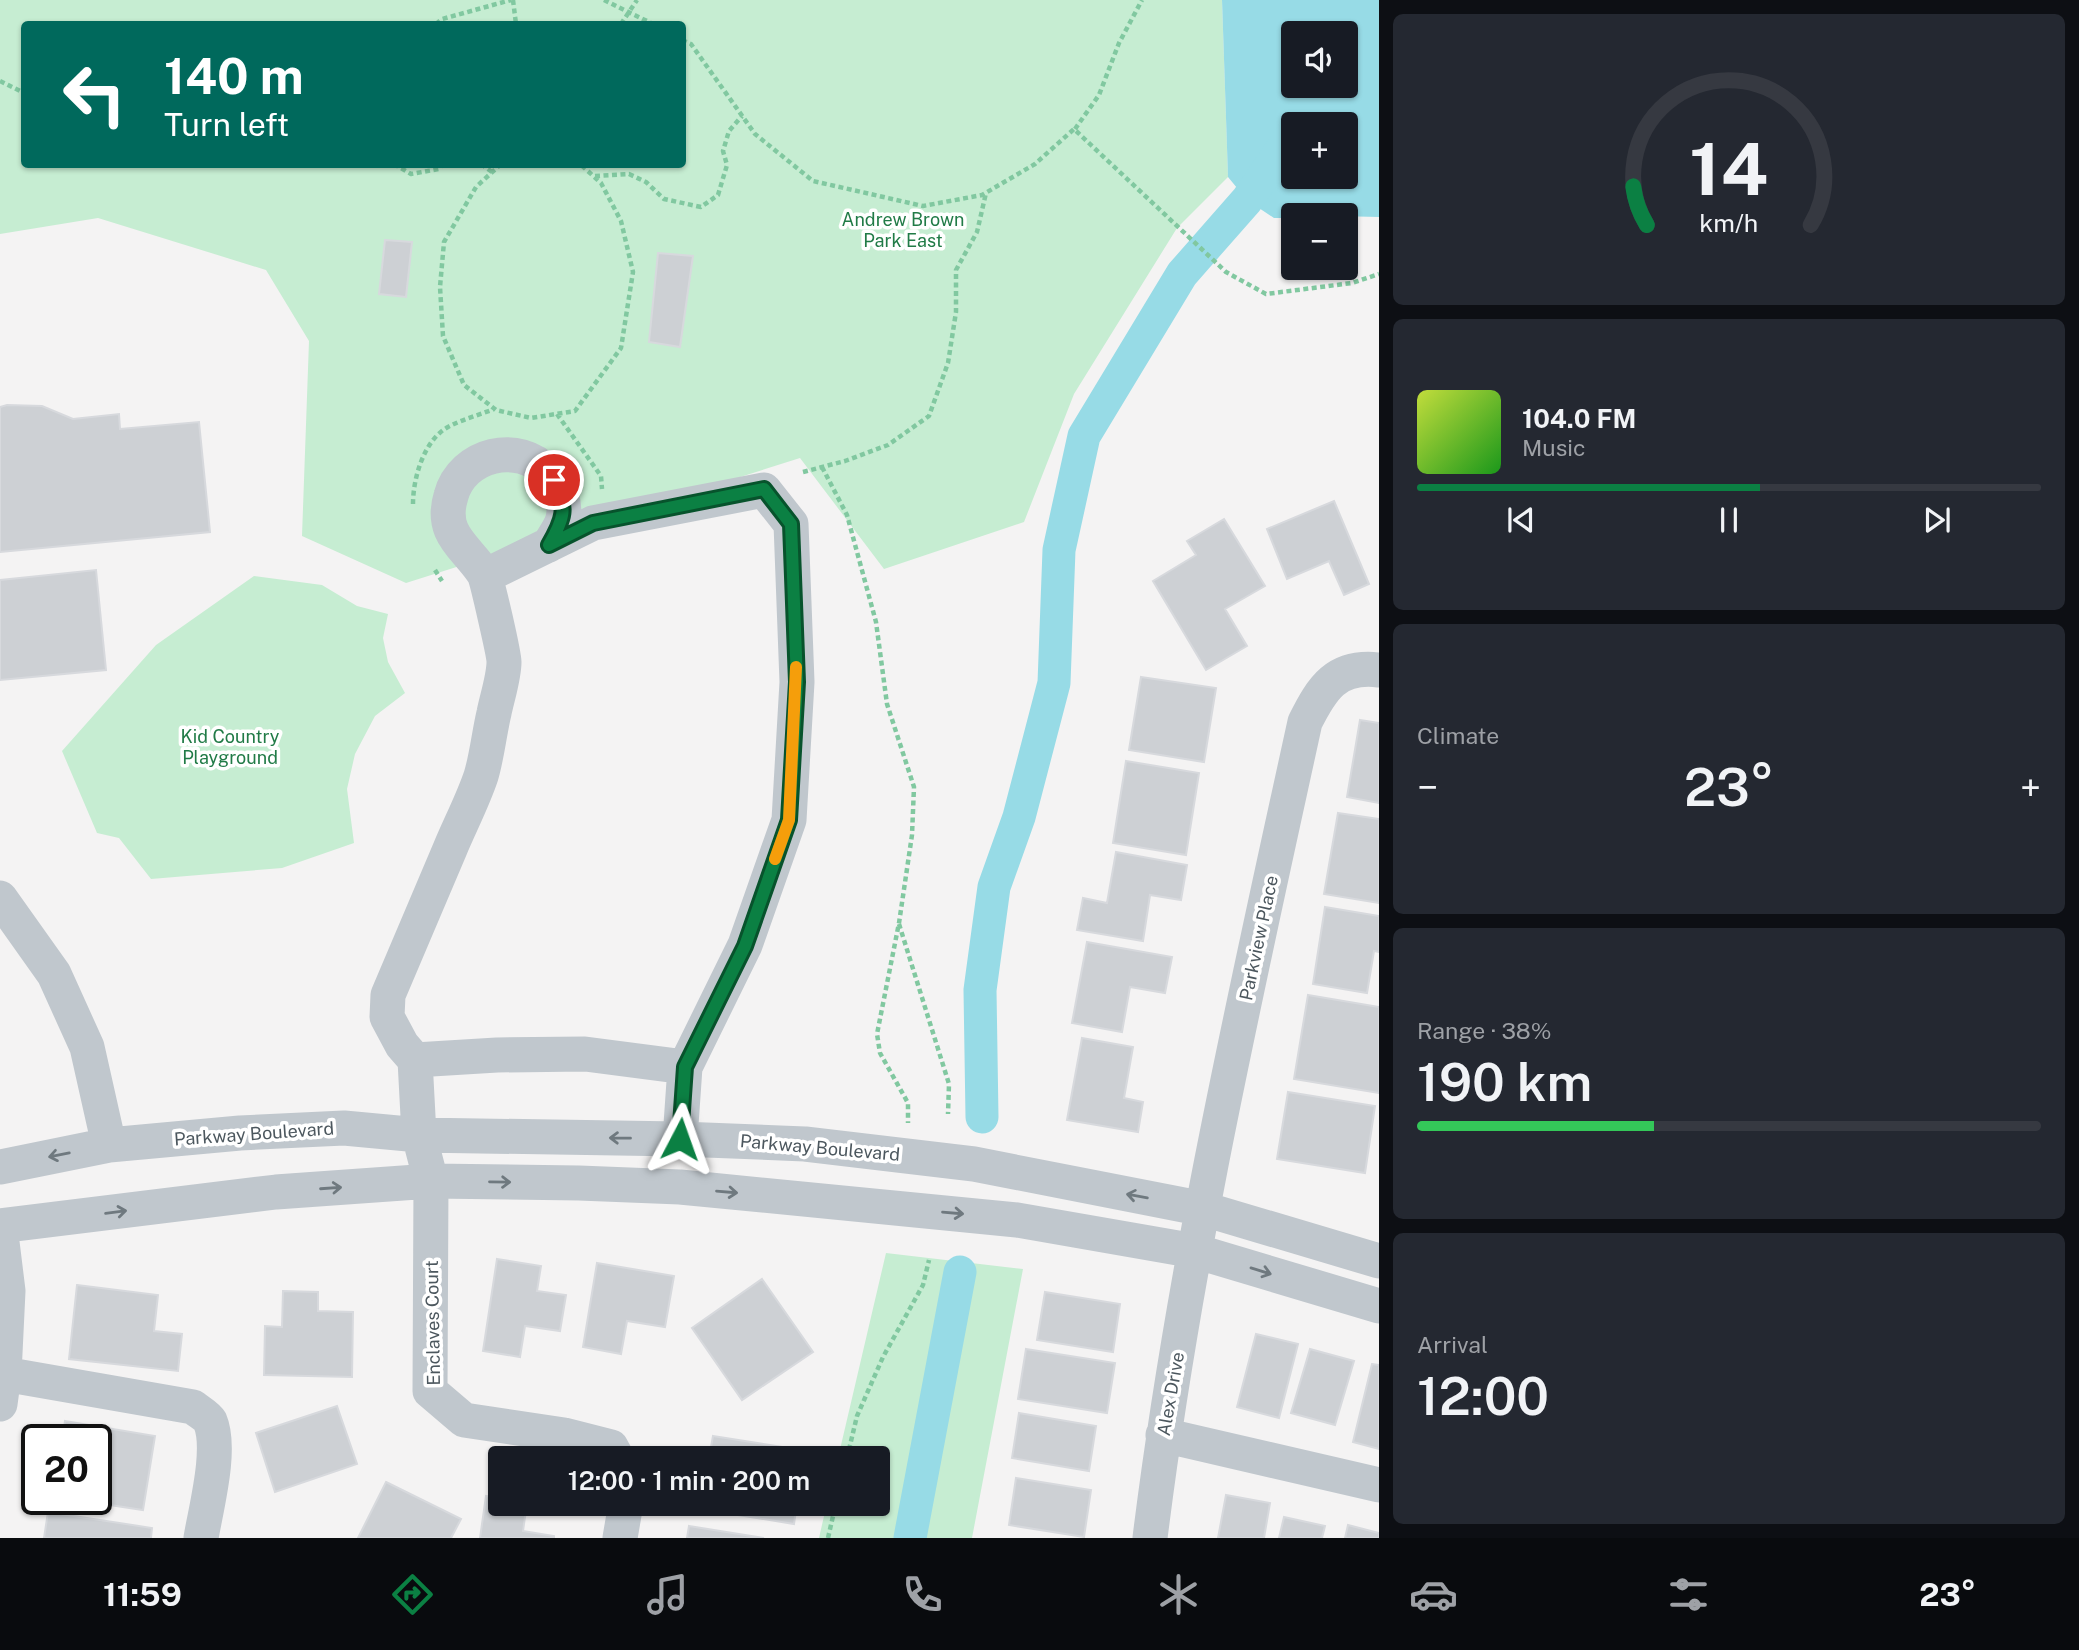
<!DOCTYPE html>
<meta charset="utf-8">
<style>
:root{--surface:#171b24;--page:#242831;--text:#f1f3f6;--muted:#9ea1a6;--line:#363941;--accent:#0b8043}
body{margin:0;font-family:"Public Sans",sans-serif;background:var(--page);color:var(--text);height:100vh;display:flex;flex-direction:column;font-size:26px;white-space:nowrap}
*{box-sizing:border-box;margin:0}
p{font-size:23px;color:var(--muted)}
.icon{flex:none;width:38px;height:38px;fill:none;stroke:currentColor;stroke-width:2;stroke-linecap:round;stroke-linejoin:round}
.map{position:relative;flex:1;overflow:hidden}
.panel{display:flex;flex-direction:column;gap:14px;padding:14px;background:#0d0f14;width:700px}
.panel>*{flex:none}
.top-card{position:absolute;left:21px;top:21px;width:665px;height:147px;border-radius:7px;box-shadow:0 2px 5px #0004;background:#00695c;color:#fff;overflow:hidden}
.fabs{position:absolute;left:1281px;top:21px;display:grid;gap:14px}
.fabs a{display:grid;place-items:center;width:77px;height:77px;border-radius:7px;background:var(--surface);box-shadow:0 2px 5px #0004;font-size:35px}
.speed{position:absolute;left:21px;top:1424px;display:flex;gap:14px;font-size:35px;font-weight:700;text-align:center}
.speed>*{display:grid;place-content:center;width:91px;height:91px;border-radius:50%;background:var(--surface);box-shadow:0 2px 5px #0004;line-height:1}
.speed .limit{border:4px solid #111;border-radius:10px;background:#fff;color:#111}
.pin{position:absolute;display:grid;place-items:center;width:60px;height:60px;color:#fff;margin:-30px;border:4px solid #fff;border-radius:50%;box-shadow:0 2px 7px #0007}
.me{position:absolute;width:77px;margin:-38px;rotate:4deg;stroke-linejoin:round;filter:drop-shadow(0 0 5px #0008)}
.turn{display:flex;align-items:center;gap:24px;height:147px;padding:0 28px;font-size:32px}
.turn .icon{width:91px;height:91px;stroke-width:2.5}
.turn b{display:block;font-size:49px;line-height:60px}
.big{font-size:52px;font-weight:600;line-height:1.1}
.panel .widget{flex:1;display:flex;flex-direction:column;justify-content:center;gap:10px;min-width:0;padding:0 24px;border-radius:10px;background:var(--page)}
.panel .dial{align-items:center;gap:0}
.dial svg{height:182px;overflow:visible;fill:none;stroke:var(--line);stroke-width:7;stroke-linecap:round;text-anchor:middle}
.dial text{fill:var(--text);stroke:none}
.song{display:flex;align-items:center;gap:21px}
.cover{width:84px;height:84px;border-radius:10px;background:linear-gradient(135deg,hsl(70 70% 55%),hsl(120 70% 35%))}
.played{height:7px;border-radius:4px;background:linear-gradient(90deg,var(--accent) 55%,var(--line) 55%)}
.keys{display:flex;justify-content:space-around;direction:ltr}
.heat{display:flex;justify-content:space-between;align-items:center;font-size:38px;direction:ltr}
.charge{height:10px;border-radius:5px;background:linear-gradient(90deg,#34c759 38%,var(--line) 0)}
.trip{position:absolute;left:488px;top:1446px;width:402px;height:70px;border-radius:7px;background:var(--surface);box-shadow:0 2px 5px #0004;font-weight:600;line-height:70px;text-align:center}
.dock{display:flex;height:112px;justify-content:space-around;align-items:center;background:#090b0e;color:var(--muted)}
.dock .icon{width:49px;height:49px}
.dock .selected{color:var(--accent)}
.dock b{font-size:32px;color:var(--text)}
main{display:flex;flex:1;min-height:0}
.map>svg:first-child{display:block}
</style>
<main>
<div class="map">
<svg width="1379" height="1538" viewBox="0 0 1379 1538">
<rect width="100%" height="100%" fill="#f4f3f3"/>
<!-- green -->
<path fill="#c6edd2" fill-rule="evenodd" d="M0,0H1222L1228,177L1177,228L1074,394L1024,522L884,569L800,458L406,583L302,536L309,341L266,270L98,218L0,234ZM24,24H682V164H24Z
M254,576L322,585L357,606L388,614L383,638L388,662L405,693L375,716L355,754L347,789L354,843L282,868L151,879L119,838L97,833L62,751L156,645Z
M886,1253L1023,1269L972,1538H819L827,1503H878V1458H838Z"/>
<!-- water -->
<path fill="#97dbe6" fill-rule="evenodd" d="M1222,0H1379V217L1293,215V218H1274L1247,200L1228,177ZM1293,33H1346V86H1293ZM1293,124H1346V177H1293Z"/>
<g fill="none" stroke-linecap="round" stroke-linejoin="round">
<!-- canal -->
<path stroke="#97dbe6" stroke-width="33" d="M982,1117L980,990L994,887L1019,817L1054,683L1059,550L1084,436L1182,274L1247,200L1293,133
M910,1538L960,1272"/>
</g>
<!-- building -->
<path fill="#cdd0d4" stroke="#d7d9dd" stroke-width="2" d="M385,240L412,242L406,297L379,294Z
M658,253L693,256L680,347L649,342Z
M7,405L42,406L73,419L119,414L120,429L199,422L210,532L0,552V407Z
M1334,501L1369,584L1344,595L1329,561L1287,579L1267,529Z
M1224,519L1265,586L1225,609L1247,646L1206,670L1153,581L1196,555L1187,541Z
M96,570L106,670L0,680V580Z
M1141,677L1216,688L1204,762L1129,750Z
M1360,720L1379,723V803L1347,797Z
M1126,761L1199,773L1186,855L1113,843Z
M1338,813L1379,819V903L1324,894Z
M1116,852L1187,865L1181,900L1150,895L1143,941L1077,930L1083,898L1107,903Z
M1325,907L1379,916V952L1374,951L1367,993L1313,984Z
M1087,942L1172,957L1165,993L1130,987L1122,1032L1072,1023Z
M1308,995L1379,1007V1093L1294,1079Z
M1082,1038L1133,1047L1124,1098L1143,1102L1138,1132L1067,1120Z
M1288,1092L1375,1106L1365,1173L1277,1159Z
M497,1259L541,1266L537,1291L566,1295L560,1331L525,1326L520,1357L483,1351Z
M597,1263L674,1276L665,1327L627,1321L621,1354L583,1347Z
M762,1279L813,1352L742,1400L692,1328Z
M77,1285L158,1295L154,1331L182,1334L178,1371L69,1359Z
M283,1291L318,1292V1311L353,1312L352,1377L264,1375L265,1326L282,1327Z
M1045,1292L1120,1304L1113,1352L1037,1340Z
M1256,1334L1298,1344L1279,1418L1237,1407Z
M1026,1349L1115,1363L1107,1413L1018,1399Z
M1310,1349L1354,1361L1335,1425L1291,1413Z
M1372,1364L1379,1365V1449L1353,1442Z
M337,1406L357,1464L275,1492L256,1433Z
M1019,1413L1096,1426L1089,1471L1012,1458Z
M65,1421L155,1436L143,1510L77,1500H96V1440H62Z
M713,1436L789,1448L787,1458H709Z
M1016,1478L1091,1490L1084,1537L1009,1525Z
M386,1482L461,1519L451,1538H358Z
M1226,1495L1270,1503L1264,1538H1218Z
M486,1496L500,1498V1503H527L523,1531L554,1536V1538H480Z
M702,1503H797L794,1524L701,1509Z
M48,1512L152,1528L151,1538H44Z
M1284,1517L1325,1526L1322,1538H1279Z
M1348,1525L1379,1533V1538H1345Z
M689,1526L764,1538H687Z"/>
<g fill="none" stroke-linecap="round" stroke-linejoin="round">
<!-- path -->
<path stroke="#81c8a0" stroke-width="4.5" stroke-dasharray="5 3.5" stroke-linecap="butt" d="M513,0L516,24
M604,0L653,24
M436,24L442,19L511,0
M621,24L637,0
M682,40L691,44L755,134L813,181L923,206L982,195L1035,164L1074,129L1226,272L1266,294L1352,283L1379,274
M0,81L24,93
M1075,129L1099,95L1119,43L1142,0
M394,164L411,174L439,169L443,164
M481,164L492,172
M501,164L476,187L444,242L440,287L443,336L464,385L496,410L531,418L575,411L621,348L633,272L621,221L601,183L580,164
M595,176L629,174L646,182L664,199L701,207L718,195L727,165L723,151L729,131L742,116
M557,414L601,476L602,489
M822,467L847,515L876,622L887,704L914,787L912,835L899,923L877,1034L880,1053L908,1103V1123
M803,472L845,461L888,445L929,416L948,363L956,312V270L977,232L986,193
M413,504C413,478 424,440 448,427C463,419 479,415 494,409
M435,570L442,581
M899,924L949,1084L948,1114
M847,1458L857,1416L883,1357L923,1285L929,1260
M828,1538L836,1503"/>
<!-- minor -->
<path stroke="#c0c7cd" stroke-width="35" d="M549,545C553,538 559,530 562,522C568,505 559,486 548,473C519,440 462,454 451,496C439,535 467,547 484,574C487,580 504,654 504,662C504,677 497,698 494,713C489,734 487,756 481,776C473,800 460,825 450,849C429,898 409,946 388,995L387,1017L402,1045L415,1060L419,1135L431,1181L430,1391L464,1420L564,1435L611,1447L617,1458
M485,576L593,523L764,490L791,524L797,682L789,820L745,945L685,1067L680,1139
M0,898L54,974L87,1047L109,1145
M415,1060L497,1055L585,1054L685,1067
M0,1167L109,1145L240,1133L344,1128L419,1135L680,1139L805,1144L974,1164L1204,1209L1379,1261
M0,1226L276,1192L431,1181L579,1183L680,1187L1017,1220L1195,1251L1379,1306
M4,1374L193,1407C198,1411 207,1416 210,1421C222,1449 206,1508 201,1538
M0,1404L4,1374L8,1291L0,1226
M1163,1435L1379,1485
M620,1538L626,1503
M1150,1538C1184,1264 1246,992 1305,722C1322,688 1336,665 1379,670"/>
</g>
<!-- one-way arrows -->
<defs><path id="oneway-shaft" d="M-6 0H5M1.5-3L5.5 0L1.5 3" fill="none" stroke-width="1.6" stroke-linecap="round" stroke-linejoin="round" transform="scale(1.75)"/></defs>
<g stroke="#6f797f">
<use href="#oneway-shaft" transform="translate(620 1138) rotate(-179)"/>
<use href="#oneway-shaft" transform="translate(59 1155) rotate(169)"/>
<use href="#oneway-shaft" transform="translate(500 1182) rotate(1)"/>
<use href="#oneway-shaft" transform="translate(331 1188) rotate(-4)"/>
<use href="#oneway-shaft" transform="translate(727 1192) rotate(5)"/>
<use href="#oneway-shaft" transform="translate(1137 1196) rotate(-170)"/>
<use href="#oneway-shaft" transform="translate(116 1212) rotate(-7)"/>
<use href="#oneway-shaft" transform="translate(953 1213) rotate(5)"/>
<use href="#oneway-shaft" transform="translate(1261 1271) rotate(17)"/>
</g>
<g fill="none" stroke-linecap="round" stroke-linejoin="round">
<!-- route casing -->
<g stroke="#07532c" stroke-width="18">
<path id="route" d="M554,480C568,508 564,519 549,545L593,523L764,489L791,524L797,682L789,820L745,946L685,1067L680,1139"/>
</g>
<!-- route -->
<use href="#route" stroke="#0b8043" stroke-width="12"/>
<!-- slow -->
<path stroke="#f59e0b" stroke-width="12" d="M775,859L789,820L796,667"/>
</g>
<g text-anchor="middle" stroke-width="7" stroke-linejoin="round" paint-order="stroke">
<!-- park labels -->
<g font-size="18" fill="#217b47" stroke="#fff">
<text x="903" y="226">Andrew Brown<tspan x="903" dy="21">Park East</tspan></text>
<text x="230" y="743">Kid Country<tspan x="230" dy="21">Playground</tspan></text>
</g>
<!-- street labels -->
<g font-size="18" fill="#4c575e" stroke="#fff">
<text transform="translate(1259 938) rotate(-78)" y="6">Parkview Place</text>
<text transform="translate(254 1134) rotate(-4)" y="6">Parkway Boulevard</text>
<text transform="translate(820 1148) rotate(5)" y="6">Parkway Boulevard</text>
<text transform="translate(433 1323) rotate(-91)" y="6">Enclaves Court</text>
<text transform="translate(1171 1394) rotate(-80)" y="6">Alex Drive</text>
</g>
</g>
</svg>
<div class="fabs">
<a><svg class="icon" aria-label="sound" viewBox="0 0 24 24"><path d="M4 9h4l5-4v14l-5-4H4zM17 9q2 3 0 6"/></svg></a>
<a>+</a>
<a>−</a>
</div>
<div class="speed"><div class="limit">20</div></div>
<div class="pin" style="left:554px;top:480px;background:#d93025"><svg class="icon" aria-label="arrive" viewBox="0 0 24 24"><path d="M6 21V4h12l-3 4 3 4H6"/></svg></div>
<svg class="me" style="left:680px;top:1139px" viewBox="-20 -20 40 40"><path d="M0-17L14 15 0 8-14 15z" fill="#0b8043" stroke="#fff" stroke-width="4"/></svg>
<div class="trip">12:00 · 1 min · 200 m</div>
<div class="top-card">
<div class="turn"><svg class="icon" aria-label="left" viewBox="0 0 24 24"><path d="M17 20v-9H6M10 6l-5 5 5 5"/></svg><div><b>140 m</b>Turn left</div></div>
</div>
</div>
<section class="panel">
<div class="widget dial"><svg viewBox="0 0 100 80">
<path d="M14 69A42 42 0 1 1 86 69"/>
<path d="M14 69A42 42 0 0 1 8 52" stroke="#0b8043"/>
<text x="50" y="56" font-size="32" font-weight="700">14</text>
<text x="50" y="72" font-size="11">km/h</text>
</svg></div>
<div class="widget">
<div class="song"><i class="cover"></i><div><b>104.0 FM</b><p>Music</p></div></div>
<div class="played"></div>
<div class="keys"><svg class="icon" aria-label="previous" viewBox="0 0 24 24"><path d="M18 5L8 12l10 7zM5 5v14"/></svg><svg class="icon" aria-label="pause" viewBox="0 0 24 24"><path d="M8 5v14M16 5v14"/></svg><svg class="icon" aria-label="next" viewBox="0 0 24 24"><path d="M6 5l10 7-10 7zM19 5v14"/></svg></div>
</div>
<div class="widget"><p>Climate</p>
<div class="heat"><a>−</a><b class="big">23°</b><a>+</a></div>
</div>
<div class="widget"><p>Range · 38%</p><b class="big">190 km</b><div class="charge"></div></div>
<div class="widget"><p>Arrival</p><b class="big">12:00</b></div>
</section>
</main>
<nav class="dock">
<b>11:59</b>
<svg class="icon selected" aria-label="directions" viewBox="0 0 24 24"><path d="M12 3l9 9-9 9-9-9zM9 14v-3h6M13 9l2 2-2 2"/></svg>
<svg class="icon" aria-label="music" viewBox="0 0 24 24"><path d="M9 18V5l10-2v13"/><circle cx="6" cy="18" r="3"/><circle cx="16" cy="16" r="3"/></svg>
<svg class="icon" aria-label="phone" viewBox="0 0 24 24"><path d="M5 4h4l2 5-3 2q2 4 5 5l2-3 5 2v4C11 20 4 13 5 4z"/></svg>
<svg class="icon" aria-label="climate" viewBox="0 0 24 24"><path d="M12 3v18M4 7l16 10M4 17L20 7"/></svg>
<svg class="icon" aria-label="car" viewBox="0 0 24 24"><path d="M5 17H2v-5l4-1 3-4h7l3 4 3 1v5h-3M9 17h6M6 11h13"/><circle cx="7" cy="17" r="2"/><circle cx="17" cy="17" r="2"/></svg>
<svg class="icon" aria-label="filters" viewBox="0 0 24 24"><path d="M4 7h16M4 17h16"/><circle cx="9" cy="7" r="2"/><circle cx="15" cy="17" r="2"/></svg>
<b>23°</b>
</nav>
